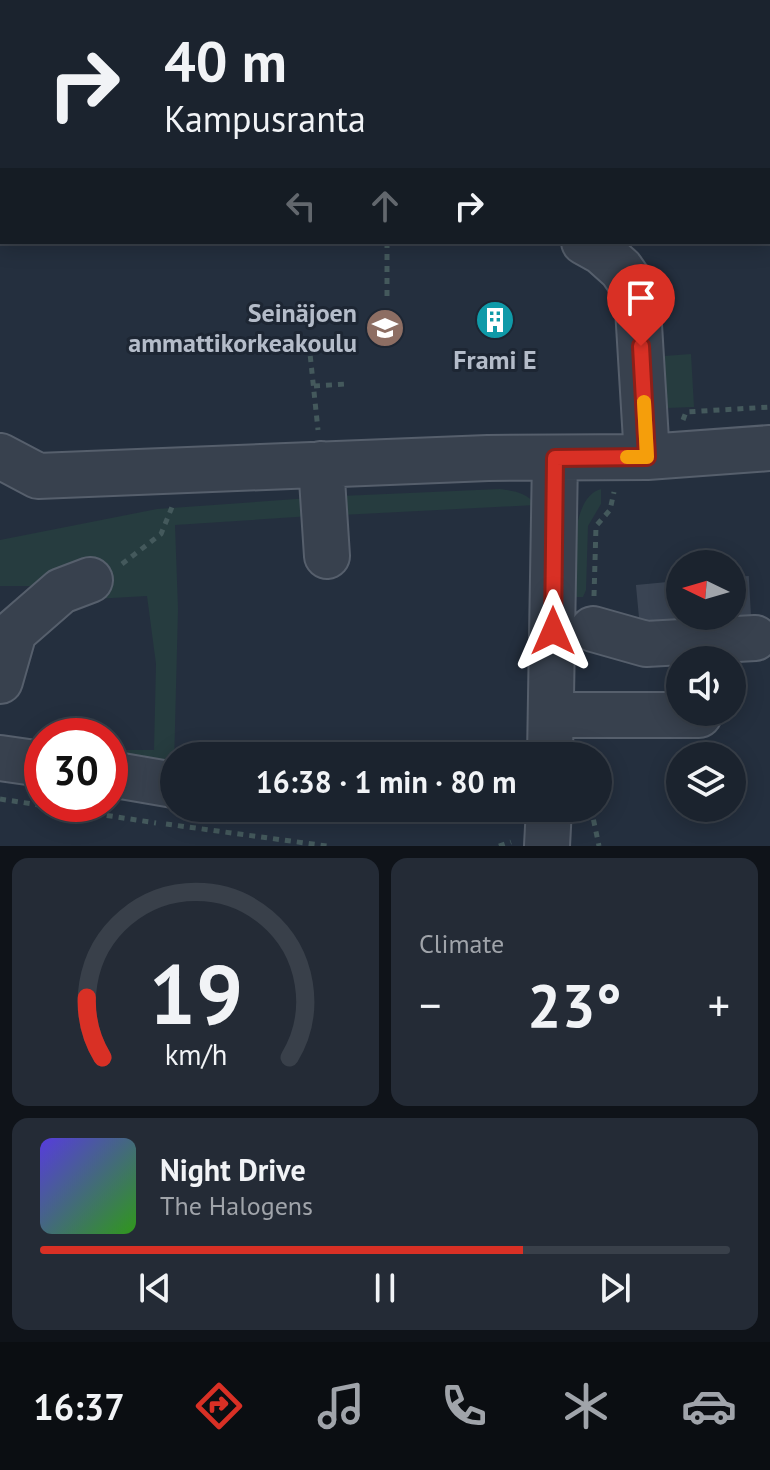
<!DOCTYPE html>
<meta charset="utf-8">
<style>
:root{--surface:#1b232e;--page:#242b36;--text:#f1f3f6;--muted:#a0a4aa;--line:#39404a;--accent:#d93025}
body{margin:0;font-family:"PT Sans",sans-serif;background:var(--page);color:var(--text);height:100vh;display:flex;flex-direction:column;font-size:30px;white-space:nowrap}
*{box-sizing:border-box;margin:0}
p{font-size:26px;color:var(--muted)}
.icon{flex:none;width:44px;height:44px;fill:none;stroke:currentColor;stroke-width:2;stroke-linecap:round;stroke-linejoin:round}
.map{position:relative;height:846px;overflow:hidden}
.panel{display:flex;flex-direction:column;gap:12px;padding:12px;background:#0f1319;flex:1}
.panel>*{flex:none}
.guide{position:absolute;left:0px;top:0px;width:770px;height:244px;box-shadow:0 4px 20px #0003,0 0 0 2px var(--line);background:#1b232e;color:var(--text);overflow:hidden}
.needle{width:52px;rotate:275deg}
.buttons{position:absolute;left:666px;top:550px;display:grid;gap:16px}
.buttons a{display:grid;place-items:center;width:80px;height:80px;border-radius:50%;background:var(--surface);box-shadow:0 4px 20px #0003,0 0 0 2px var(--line);font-size:40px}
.speed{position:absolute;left:24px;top:718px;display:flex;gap:16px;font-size:40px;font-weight:700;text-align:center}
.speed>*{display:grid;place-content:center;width:104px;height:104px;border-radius:50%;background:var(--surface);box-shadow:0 4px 20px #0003,0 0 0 2px var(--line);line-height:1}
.speed .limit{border:12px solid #d22;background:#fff;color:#111}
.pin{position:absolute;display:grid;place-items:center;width:68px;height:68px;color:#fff;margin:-82px -34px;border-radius:50% 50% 50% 0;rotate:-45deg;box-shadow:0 0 8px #0007}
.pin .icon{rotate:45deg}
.me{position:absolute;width:88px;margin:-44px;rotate:0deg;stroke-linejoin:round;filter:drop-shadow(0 0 6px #0008)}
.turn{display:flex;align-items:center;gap:28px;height:168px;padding:0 32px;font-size:36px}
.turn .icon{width:104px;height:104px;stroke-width:2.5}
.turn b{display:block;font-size:56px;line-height:68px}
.lanes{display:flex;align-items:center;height:76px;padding:0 32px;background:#0003;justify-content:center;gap:40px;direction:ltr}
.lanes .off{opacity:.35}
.big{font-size:60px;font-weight:700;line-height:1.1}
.panel .widget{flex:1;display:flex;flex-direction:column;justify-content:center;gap:12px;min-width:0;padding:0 28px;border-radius:16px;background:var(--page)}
.panel .dial{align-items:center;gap:0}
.dial svg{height:208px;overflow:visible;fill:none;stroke:var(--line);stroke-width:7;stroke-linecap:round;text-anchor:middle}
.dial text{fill:var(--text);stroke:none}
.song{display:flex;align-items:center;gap:24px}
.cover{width:96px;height:96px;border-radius:12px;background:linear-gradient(135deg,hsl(250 70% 55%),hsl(110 70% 35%))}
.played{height:8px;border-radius:4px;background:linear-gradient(90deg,var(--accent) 70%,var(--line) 70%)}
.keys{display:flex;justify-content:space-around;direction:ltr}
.heat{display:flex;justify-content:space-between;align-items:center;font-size:44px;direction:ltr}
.panel .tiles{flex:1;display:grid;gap:12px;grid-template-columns:1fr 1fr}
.widget:last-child{grid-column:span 2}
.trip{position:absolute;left:160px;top:742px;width:452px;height:80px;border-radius:40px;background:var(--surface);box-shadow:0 4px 20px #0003,0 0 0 2px var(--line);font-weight:700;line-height:80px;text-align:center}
.menu{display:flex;height:128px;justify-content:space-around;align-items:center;background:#0b0e12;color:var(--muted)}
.menu .icon{width:56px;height:56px}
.menu .current{color:var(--accent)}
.menu b{font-size:36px;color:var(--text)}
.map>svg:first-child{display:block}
</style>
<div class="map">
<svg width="770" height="846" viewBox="0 0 770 846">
<rect width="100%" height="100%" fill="#242f3e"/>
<!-- green -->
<path fill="#263c3f" d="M514,0H770V231L768,2H504Z
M691,354L694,407L667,408L664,356Z
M500,489C514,491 527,492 535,505L341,515V496Z
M601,489V504L588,526L586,590L583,597H576L572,590C574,565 570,497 601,489Z
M310,498L311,516L175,525L178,609L174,766L110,762V750H154L156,664L147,596L94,599L64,569L32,586H0V540L157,509Z"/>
<!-- water -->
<path fill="#394c67" d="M0,0H514L2,2L0,40Z"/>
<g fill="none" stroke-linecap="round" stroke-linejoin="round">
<!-- minor-tunnel -->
<path stroke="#3a4453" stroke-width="44" stroke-dasharray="44 22" stroke-linecap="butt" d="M732,599L750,598
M638,607L680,603"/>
<!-- minor casing -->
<g stroke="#565f6c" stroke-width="48">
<path id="minor" d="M584,242L602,252L621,269L637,292L647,457
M0,456L38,476L488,458L647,457L770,448
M321,464L327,556
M593,629L646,644L755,638
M0,681L14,632L61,591L90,580
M551,715H699
M550,756L555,458
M0,758L42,764
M110,774L174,785
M547,846L549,808"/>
</g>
<!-- path -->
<path stroke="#44595c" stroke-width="5" stroke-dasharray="6 6" stroke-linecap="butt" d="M768,5L770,3
M768,74H770
M0,204L2,202
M387,242V299
M309,344L318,430
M314,386L346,384
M683,420L686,412L770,407
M122,564L161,534L172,507
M594,596L596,526L610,510L614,492
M0,799L156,823
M591,808L599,846
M166,824L327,846
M499,846L511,842"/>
<!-- minor -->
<use href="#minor" stroke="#38414e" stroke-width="44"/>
</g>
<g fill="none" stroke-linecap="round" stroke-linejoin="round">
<!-- route casing -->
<g stroke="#8d1f18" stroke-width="20">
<path id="route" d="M553,631L555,458L647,457L641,346"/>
</g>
<!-- route -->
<use href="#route" stroke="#d93025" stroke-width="14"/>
<!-- slow -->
<path stroke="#f59e0b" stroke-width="14" d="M627,457H647L644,402"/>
</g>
<!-- icons -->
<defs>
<g id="building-disc" transform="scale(2)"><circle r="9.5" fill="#0f9aa8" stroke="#1d2633"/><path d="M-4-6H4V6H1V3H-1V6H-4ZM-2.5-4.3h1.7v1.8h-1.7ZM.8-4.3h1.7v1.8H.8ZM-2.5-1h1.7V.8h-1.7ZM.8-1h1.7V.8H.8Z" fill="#fff"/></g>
<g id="university-disc" transform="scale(2)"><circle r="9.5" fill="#8d6e63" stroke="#1d2633"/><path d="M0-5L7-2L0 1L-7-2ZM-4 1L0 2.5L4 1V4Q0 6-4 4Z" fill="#fff"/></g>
</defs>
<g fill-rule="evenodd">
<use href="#building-disc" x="495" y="320"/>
<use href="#university-disc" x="385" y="328"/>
</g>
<g text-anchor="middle" stroke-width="6" stroke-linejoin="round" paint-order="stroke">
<!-- poi labels -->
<g font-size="26" font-weight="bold" fill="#b4bcc9" stroke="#1d2633" text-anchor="end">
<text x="357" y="322">Seinäjoen<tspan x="357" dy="30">ammattikorkeakoulu</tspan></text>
<text x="495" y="369" text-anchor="middle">Frami E</text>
</g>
</g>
</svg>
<div class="buttons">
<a><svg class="needle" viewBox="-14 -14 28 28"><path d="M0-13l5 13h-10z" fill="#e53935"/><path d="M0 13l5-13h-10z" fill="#a0a4aa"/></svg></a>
<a><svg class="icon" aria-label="sound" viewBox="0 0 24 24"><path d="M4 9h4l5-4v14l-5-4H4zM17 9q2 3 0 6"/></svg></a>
<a><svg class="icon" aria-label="layers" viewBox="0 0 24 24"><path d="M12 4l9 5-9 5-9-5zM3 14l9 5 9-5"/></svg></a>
</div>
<div class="speed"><div class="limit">30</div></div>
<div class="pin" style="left:641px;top:346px;background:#d93025"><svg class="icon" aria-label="arrive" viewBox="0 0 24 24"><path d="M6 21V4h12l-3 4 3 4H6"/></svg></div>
<svg class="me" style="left:553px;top:631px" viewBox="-20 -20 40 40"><path d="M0-17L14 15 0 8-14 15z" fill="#d93025" stroke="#fff" stroke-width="4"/></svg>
<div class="trip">16:38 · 1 min · 80 m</div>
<div class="guide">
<div class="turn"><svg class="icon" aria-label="right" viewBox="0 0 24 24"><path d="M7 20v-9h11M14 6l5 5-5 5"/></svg><div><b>40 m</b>Kampusranta</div></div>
<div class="lanes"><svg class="icon off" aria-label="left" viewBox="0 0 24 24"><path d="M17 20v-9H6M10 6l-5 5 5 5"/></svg><svg class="icon off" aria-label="ahead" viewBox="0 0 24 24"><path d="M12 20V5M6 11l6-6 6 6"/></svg><svg class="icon" aria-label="right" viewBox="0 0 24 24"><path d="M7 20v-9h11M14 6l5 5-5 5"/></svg></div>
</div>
</div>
<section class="panel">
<div class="tiles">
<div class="widget dial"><svg viewBox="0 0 100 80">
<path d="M14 69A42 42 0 1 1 86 69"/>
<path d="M14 69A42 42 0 0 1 8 46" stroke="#d93025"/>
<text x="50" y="56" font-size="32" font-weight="700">19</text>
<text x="50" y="72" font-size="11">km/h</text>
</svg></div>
<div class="widget"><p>Climate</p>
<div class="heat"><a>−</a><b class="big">23°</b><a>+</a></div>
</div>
<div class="widget">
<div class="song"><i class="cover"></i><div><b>Night Drive</b><p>The Halogens</p></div></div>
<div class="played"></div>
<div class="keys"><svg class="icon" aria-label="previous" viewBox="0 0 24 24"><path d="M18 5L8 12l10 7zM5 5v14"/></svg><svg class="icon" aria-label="pause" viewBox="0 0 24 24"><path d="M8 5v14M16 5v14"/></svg><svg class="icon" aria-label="next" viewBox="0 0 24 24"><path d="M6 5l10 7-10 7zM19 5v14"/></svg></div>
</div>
</div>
</section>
<nav class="menu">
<b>16:37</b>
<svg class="icon current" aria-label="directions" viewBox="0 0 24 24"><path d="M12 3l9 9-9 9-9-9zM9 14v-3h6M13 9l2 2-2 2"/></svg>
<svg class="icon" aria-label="music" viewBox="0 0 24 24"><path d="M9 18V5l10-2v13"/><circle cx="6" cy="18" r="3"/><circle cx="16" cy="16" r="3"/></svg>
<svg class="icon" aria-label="phone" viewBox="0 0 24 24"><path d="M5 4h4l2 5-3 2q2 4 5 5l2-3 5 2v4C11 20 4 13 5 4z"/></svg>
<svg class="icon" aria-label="climate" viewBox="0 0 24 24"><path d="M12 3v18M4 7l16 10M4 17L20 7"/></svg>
<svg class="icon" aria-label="car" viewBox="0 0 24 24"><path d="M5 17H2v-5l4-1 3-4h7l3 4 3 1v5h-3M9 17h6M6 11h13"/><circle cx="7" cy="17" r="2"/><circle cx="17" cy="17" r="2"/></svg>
</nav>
